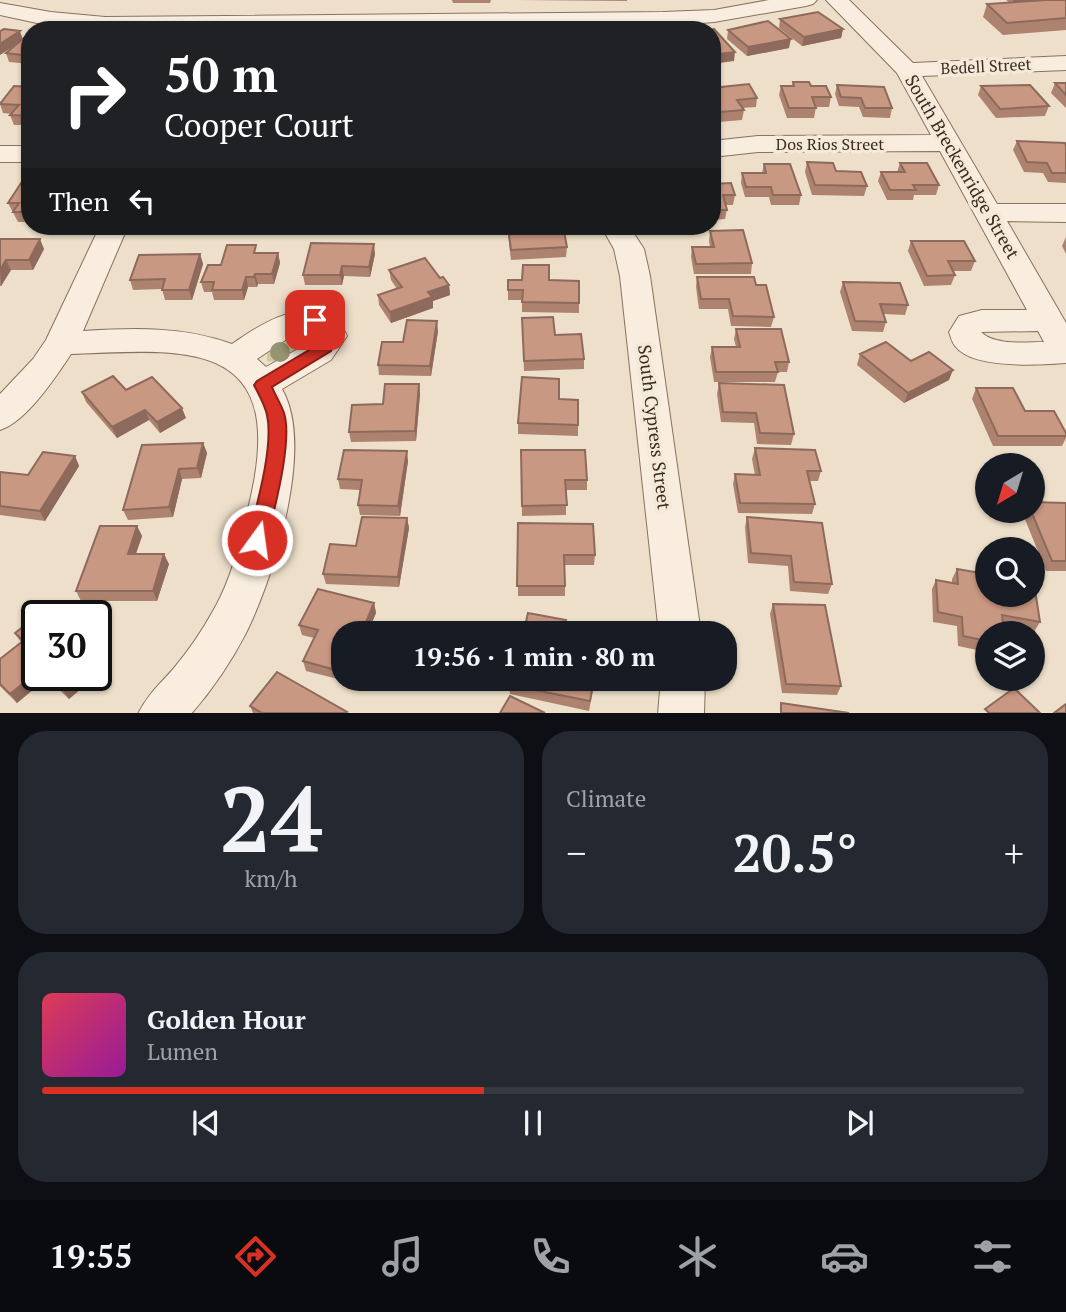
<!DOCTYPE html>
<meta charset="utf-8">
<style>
:root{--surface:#171b24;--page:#242831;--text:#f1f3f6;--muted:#9ea1a6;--line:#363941;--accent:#d93025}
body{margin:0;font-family:"PT Serif",serif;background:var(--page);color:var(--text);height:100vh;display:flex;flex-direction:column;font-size:26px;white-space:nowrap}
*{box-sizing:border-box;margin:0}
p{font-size:23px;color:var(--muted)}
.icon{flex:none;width:38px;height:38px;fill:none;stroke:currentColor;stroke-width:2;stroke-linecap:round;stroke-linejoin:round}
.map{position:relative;height:713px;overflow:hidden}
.sheet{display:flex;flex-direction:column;gap:18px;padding:18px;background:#0d0f14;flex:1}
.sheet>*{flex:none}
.guide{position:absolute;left:21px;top:21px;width:700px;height:214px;border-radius:28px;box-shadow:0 2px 5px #0004;background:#202124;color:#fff;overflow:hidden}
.needle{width:46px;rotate:218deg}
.fabs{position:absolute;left:975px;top:453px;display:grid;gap:14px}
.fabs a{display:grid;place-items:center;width:70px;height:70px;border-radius:50%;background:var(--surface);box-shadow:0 2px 5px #0004;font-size:35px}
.speed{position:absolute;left:21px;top:600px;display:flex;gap:14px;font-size:35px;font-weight:700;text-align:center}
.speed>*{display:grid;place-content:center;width:91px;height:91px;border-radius:50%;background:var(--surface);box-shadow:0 2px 5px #0004;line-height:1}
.speed .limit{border:4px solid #111;border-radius:10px;background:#fff;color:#111}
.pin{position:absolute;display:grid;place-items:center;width:60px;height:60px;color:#fff;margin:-30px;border-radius:14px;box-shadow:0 4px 10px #0006}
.me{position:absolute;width:77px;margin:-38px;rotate:14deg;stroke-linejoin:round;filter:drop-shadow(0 0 5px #0008)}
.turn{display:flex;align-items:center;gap:24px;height:147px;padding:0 28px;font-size:32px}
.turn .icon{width:91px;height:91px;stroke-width:2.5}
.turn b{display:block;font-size:49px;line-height:60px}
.then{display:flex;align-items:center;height:66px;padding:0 28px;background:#0003;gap:14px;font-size:26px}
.big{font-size:52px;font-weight:700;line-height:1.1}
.sheet .tile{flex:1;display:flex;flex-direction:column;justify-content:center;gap:10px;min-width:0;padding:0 24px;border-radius:28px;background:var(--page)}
.sheet .dial{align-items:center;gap:0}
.dial b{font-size:91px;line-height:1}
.song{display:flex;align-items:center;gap:21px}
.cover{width:84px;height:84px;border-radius:10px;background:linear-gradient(135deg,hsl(350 70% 55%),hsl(300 70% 35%))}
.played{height:7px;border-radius:4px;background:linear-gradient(90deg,var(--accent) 45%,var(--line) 45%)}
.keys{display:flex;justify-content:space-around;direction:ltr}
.heat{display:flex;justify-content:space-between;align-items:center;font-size:38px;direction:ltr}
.sheet .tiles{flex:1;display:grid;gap:18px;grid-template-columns:1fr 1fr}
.tile:last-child{grid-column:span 2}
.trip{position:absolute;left:331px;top:621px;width:406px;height:70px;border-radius:28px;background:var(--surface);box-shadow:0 2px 5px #0004;font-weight:700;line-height:70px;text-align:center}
.dock{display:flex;height:112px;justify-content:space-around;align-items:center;background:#090b0e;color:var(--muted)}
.dock .icon{width:49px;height:49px}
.dock .active{color:var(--accent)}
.dock b{font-size:32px;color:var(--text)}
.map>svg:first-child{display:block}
</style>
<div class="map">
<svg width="1066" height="714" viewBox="0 0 1066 714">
<rect width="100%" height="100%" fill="#eddfca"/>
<!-- green -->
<path fill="#cbcb9e" d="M309,331L315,334C310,347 281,365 267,361V354L271,351L301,332Z"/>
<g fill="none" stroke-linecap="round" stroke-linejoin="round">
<!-- minor casing -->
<g stroke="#89715f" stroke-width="2">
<path id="minor" d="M769,0H817L813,4L806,6L714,22L663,26L96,30L51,26L0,15V3L51,12L105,17L663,12L714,10Z
M826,0H849L913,63L1066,56V70L922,76L997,204H1066V222L1007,221L1066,323V363C1040,365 973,369 956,347C952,343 951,337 949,332L959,316L982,310H1027L940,151L758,152L712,157V141L758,136L931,135L897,73ZM1038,331L1044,342C1026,342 995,346 981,332Z
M0,146H30V162H0Z
M100,226H128L83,331C134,328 183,326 232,344C265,321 298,300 338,318L347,336L331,360L282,389C315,446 274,577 246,633C231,662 213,689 191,714H138C147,695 161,683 174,668C189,650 202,631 213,611C233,577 242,534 251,496C286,339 188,349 71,354C56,377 26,422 0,430V394L33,359L46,340ZM311,331L314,335L307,344L266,367L257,359L290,337Z
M601,226H629L644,249L650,276L701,634H659L620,276L614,249Z
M661,679H705L704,714H658Z"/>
</g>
<!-- minor -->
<use href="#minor" fill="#f8edde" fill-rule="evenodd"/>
</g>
<!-- trees -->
<circle fill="#979471" cx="280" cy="352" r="10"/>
<!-- wall -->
<path fill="#ad8370" d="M452,0H491L490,3H453Z
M517,0H627V1Z
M1006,0H1066V30L1003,35L983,17L987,4L1010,3Z
M780,19L843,29L841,38L802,46L779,28Z
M728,30L789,48L747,56L727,39Z
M30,33V64L9,62L6,53L15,45L0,55Z
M793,82L811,86L831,97L829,107H816L814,118H787L779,95L781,86H792Z
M1055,83H1066V108L1051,93Z
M837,85L892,108L890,118L863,117L859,107L839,106L835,94Z
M981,86L1049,106L1045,116L996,118L978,95Z
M30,87V125H14L10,115L12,114L3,113L0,104Z
M712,88L757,98L756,107L742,108L744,110L742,120L719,122L712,110Z
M1017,141L1066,146V183L1048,182L1043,173L1024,172L1013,150Z
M807,162L836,171L867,186L864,196L812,195L805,172Z
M900,163L939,185L936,195H914L913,200H887L878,181L881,172H897Z
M764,164L801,195L799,205H771L769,197H745L741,183L742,173H762Z
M30,174V222H18L8,203Z
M712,184L735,195L733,205H726L727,210L725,219L712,220Z
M507,226H563L567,247L566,257L511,260Z
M710,231L752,263L751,274H694L691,257L692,247H710L709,241Z
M1066,237V254L1062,246Z
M0,239L44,249L33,270H11L1,286H0Z
M911,241L975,261L971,271H953L955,275L951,285L924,286L908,251Z
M258,253H278L280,263L274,284H258L257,287H248L244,300H214L212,292H204L201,282L221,265Z
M200,254L203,264L192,300H165L162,289L133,290L130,280Z
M375,254L370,277L344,276L342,285H305L303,275Z
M389,270L440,278L449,285L450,295L433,301V308L391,323L379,305L378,295L397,289L391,280Z
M697,277L774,317L771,327L731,326L728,309H699L696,287Z
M522,280H549L579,303V313L522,312V300H508V290Z
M843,282L908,305L905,315L883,314L886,322L883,332L852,331L840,292Z
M522,318L555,335L584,359V369L524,371Z
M736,329L789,362L787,372H778L775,382H714L710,357L712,347H736L734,339Z
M438,331L431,376L379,375L378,365L403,342Z
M860,354L911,361L949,380L904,403L857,365Z
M719,383L794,434L791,445L757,444L754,423L721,422L717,394Z
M419,384L420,394L416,441L351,442L349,432L383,404Z
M976,388L1025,411L1066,433V438L1062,446H993L972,399Z
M82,392L186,418L160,433L149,420L117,438L86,402Z
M559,399L578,400V436L518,434V423Z
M203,443L207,453L201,478L182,479L173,517L128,520L123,510Z
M755,448L821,471L818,481H809L815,504L812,514L738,513L733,484L735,474L755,475L752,459Z
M521,450L587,480V490H566V515L522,516Z
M75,456L79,466L45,521L0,515V472L28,475Z
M408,461L400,516L360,515L358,505L360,490L340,489L338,479Z
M1066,503V571H1046L1022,512V511H1032Z
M747,517L832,584L828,594L790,591L788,566L748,563L745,527Z
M407,518L409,528L399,587L326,584L323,574L356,546Z
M518,523L595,555L594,565H565V596H518Z
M137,526L142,536L136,554L169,564L157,601H81L76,591Z
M957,569L1040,622L1034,632L1004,626L987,634V652L958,646L957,626L933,622L932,589L936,580L952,583V579Z
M374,603L376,613L367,634H343V679H347L346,681L306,671L303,661L314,638L302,635L299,625Z
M773,604L841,686L837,695L782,693L770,614Z
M30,621L37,676H96L110,664L69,699L47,678L17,703L0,686V659L21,642L15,633Z
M595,679L589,711L510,694L509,685Z
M250,706L347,713H253Z"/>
<!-- shaded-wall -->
<path fill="#8d6a5b" d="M1013,0H1041L1012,4Z
M843,29L841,38L802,46L804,37Z
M20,31L23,40L0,55V44Z
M791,39L789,48L747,56L748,47Z
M735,52L734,61L712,64V55Z
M40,239L44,249L33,270L29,260Z
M374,244L375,254L370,277L369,267Z
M278,253L280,263L274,284L272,274Z
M200,254L203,264L192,300L189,290Z
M6,260L11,270L1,286L0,270Z
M342,266L344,276L342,285L340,275Z
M255,274L258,284L257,287L254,277Z
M246,277L248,287L244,300L242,290Z
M449,285L450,295L433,301V308L391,323L390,312L428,292Z
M437,321L438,331L431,376L430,366Z
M953,370L949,380L904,403L908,393Z
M419,384L420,394L416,441L415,431Z
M182,408L186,418L160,433L157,422Z
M145,410L149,420L117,438L112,427Z
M203,443L207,453L201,478L197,468Z
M407,451L408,461L400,516L398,506Z
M75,456L79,466L45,521L40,511Z
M179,469L182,479L173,517L169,507Z
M407,518L409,528L399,587L398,577Z
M137,526L142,536L132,564L128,554Z
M164,554L169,564L157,601L153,591Z
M374,603L376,613L367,634H361Z
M105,654L110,664L69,699L63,690L80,676H96V662Z
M37,672V676H45L47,678L17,703L10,694Z"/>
<!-- building -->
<path fill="#c99882" stroke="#8d6a5b" stroke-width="2" d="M1046,0H1066V18L1007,23L987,4Z
M818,12L843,29L804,37L780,19Z
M768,21L791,39L748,47L728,30Z
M4,29L20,31L0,44V31Z
M714,29L735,52L712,55V30H711Z
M30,33V56L6,53Z
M793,82H809L811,86H826L831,97H812L816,108H789L781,86H794Z
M1055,83H1066V95Z
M749,84L757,98L737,100L744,110L720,112L712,99V88Z
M837,85L884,87L892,108H865L861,98L841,97Z
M1030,85L1049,106L1000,109L981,86Z
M14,86L30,87V116L10,115L19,105L0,104Z
M1017,141L1065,143L1066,146V173H1052L1047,163L1027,162Z
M807,162L833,163L836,171L861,172L867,186L815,185Z
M900,163H927L939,185H913L916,190H890L881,172H905Z
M764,164H790L801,195H773L771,187H746L742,173H766Z
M27,174H30V212H13L19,203H8Z
M731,183L735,195H723L727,210H712V184Z
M508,226H563L567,247L511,250Z
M743,230L752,263L696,264L692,247H714L710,231Z
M0,239H40L29,260H6L0,270Z
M911,241H964L975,261H948L955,275L927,276Z
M311,243L374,244L369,267L342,266L340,275H303Z
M227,245H256L254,253H278L272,274H255L254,277H246L242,290H212L214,282H201L208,265H221Z
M200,254L189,290H162L165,279L130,280L139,255Z
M425,258L440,278L443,277L449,285L428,292L432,297L390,312L378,295L402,287L389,270Z
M523,265H549V280L579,281V303L522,302L523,290H508V280H522Z
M697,277H754L756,285H766L774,317L733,316L729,299H701Z
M843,282L900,283L908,305L880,304L886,322L855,321Z
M553,317L555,335L581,334L584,359L524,361L522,318Z
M407,320L437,321L430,366L378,365L382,342H403Z
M736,329H781L789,362H775L778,372H716L712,347H740Z
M886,342L911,361L929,352L953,370L908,393L860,354Z
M113,376L126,390L152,377L182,408L157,422L145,410L112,427L82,392Z
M522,377L559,379V399L578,400V425L518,423Z
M719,383L784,385L794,434L760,433L756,413L723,412Z
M385,384H419L415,431L349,432L352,405L383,404Z
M976,388H1013L1025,411H1054L1066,433V436H998Z
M203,443L197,468L179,469L169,507L123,510L142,445Z
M755,448L815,450L821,471H807L815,504L740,503L735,474L760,475Z
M344,450L407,451L398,506L358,505L362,480L338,479Z
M521,450H585L587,480H565L567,505L522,506Z
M43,452L75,456L40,511L0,506V472L28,475Z
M1032,502L1066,503V561H1052L1031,511H1032Z
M362,517L407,518L398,577L323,574L330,544L356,546Z
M747,517L822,523L832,584L794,582L791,556L751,553Z
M518,523L593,524L595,555H564L565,586H517Z
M100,526H137L128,554H164L153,591H76Z
M957,569L987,574V595H1032V583H1034L1040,622L1002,615L1004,634H987V641L963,636L962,617L938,612L936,580L958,584Z
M318,589L374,603L361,634H343V672L303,661L318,630L299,625Z
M773,604L825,605L841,686L786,684Z
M528,613L566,620L563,634H523Z
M30,621L37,627V672L10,694L0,684V659L23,641L15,633Z
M96,646L105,654L96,662Z
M277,672L347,712L345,713H262L250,706Z
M48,676H80L63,690Z
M511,679H594L590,701L509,685Z
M1014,688L1040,713H989L985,709Z
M510,696L545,713H500Z
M781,703L849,713H781Z
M1066,704V713H1054Z"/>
<!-- route -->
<path fill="#d93025" stroke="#8d1f18" stroke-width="2" d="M315,315C327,319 336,323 339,336L331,351L272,387C275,395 281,404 284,413C293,441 274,510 267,540L264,545L257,547L251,545L248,540C256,508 274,446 267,415C265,405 259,395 254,385L257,381L319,344L323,333L307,320Z"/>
<g text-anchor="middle" stroke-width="7" stroke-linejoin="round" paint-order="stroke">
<!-- far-street labels -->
<g font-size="16" fill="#3b2b22" stroke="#f5eada">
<text transform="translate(986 66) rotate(-3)" y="6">Bedell Street</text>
<text x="830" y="150">Dos Rios Street</text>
</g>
<!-- street labels -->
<g font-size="18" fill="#3b2b22" stroke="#f5eada">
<text transform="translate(962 167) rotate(60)" y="6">South Breckenridge Street</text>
<text transform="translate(654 427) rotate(83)" y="6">South Cypress Street</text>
</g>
</g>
</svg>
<div class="fabs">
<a><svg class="needle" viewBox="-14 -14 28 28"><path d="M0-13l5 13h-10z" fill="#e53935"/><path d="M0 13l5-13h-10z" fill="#9ea1a6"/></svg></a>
<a><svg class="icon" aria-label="search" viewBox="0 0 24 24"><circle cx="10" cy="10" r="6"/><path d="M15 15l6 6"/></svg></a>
<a><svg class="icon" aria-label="layers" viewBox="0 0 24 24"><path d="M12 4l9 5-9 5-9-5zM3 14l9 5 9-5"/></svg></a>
</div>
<div class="speed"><div class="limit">30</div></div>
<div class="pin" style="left:315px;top:320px;background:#d93025"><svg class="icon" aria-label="arrive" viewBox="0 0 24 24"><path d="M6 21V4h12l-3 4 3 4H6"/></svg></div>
<svg class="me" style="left:257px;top:540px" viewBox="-20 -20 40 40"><circle r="17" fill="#d93025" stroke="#fff" stroke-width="3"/><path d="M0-11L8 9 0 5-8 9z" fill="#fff"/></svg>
<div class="trip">19:56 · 1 min · 80 m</div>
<div class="guide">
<div class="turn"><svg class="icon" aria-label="right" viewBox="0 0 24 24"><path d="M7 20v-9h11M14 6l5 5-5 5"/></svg><div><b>50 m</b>Cooper Court</div></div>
<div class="then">Then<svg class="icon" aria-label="left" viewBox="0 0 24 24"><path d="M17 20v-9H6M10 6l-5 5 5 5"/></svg></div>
</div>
</div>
<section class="sheet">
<div class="tiles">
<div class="tile dial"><b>24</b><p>km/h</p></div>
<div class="tile"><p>Climate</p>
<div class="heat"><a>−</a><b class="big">20.5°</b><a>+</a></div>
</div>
<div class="tile">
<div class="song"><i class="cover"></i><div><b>Golden Hour</b><p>Lumen</p></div></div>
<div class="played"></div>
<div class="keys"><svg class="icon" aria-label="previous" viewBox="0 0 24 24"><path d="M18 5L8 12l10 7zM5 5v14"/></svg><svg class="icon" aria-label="pause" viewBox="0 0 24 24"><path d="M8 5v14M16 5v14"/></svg><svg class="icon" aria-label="next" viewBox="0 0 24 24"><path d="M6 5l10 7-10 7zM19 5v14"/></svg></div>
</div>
</div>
</section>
<nav class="dock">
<b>19:55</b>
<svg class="icon active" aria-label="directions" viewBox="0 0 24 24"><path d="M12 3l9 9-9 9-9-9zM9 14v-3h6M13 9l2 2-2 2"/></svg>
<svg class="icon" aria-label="music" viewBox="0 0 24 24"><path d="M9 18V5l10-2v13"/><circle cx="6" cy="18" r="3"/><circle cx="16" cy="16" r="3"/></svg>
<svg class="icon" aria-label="phone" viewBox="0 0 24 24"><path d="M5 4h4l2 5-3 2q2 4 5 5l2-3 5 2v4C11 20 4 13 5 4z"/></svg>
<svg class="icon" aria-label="climate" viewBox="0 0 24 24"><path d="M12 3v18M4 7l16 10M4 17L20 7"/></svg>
<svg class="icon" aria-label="car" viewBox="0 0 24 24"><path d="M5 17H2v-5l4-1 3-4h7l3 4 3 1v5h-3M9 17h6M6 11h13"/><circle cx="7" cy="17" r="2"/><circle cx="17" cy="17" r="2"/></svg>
<svg class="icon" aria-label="filters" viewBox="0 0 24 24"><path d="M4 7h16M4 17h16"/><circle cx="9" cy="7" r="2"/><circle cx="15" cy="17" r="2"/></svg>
</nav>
